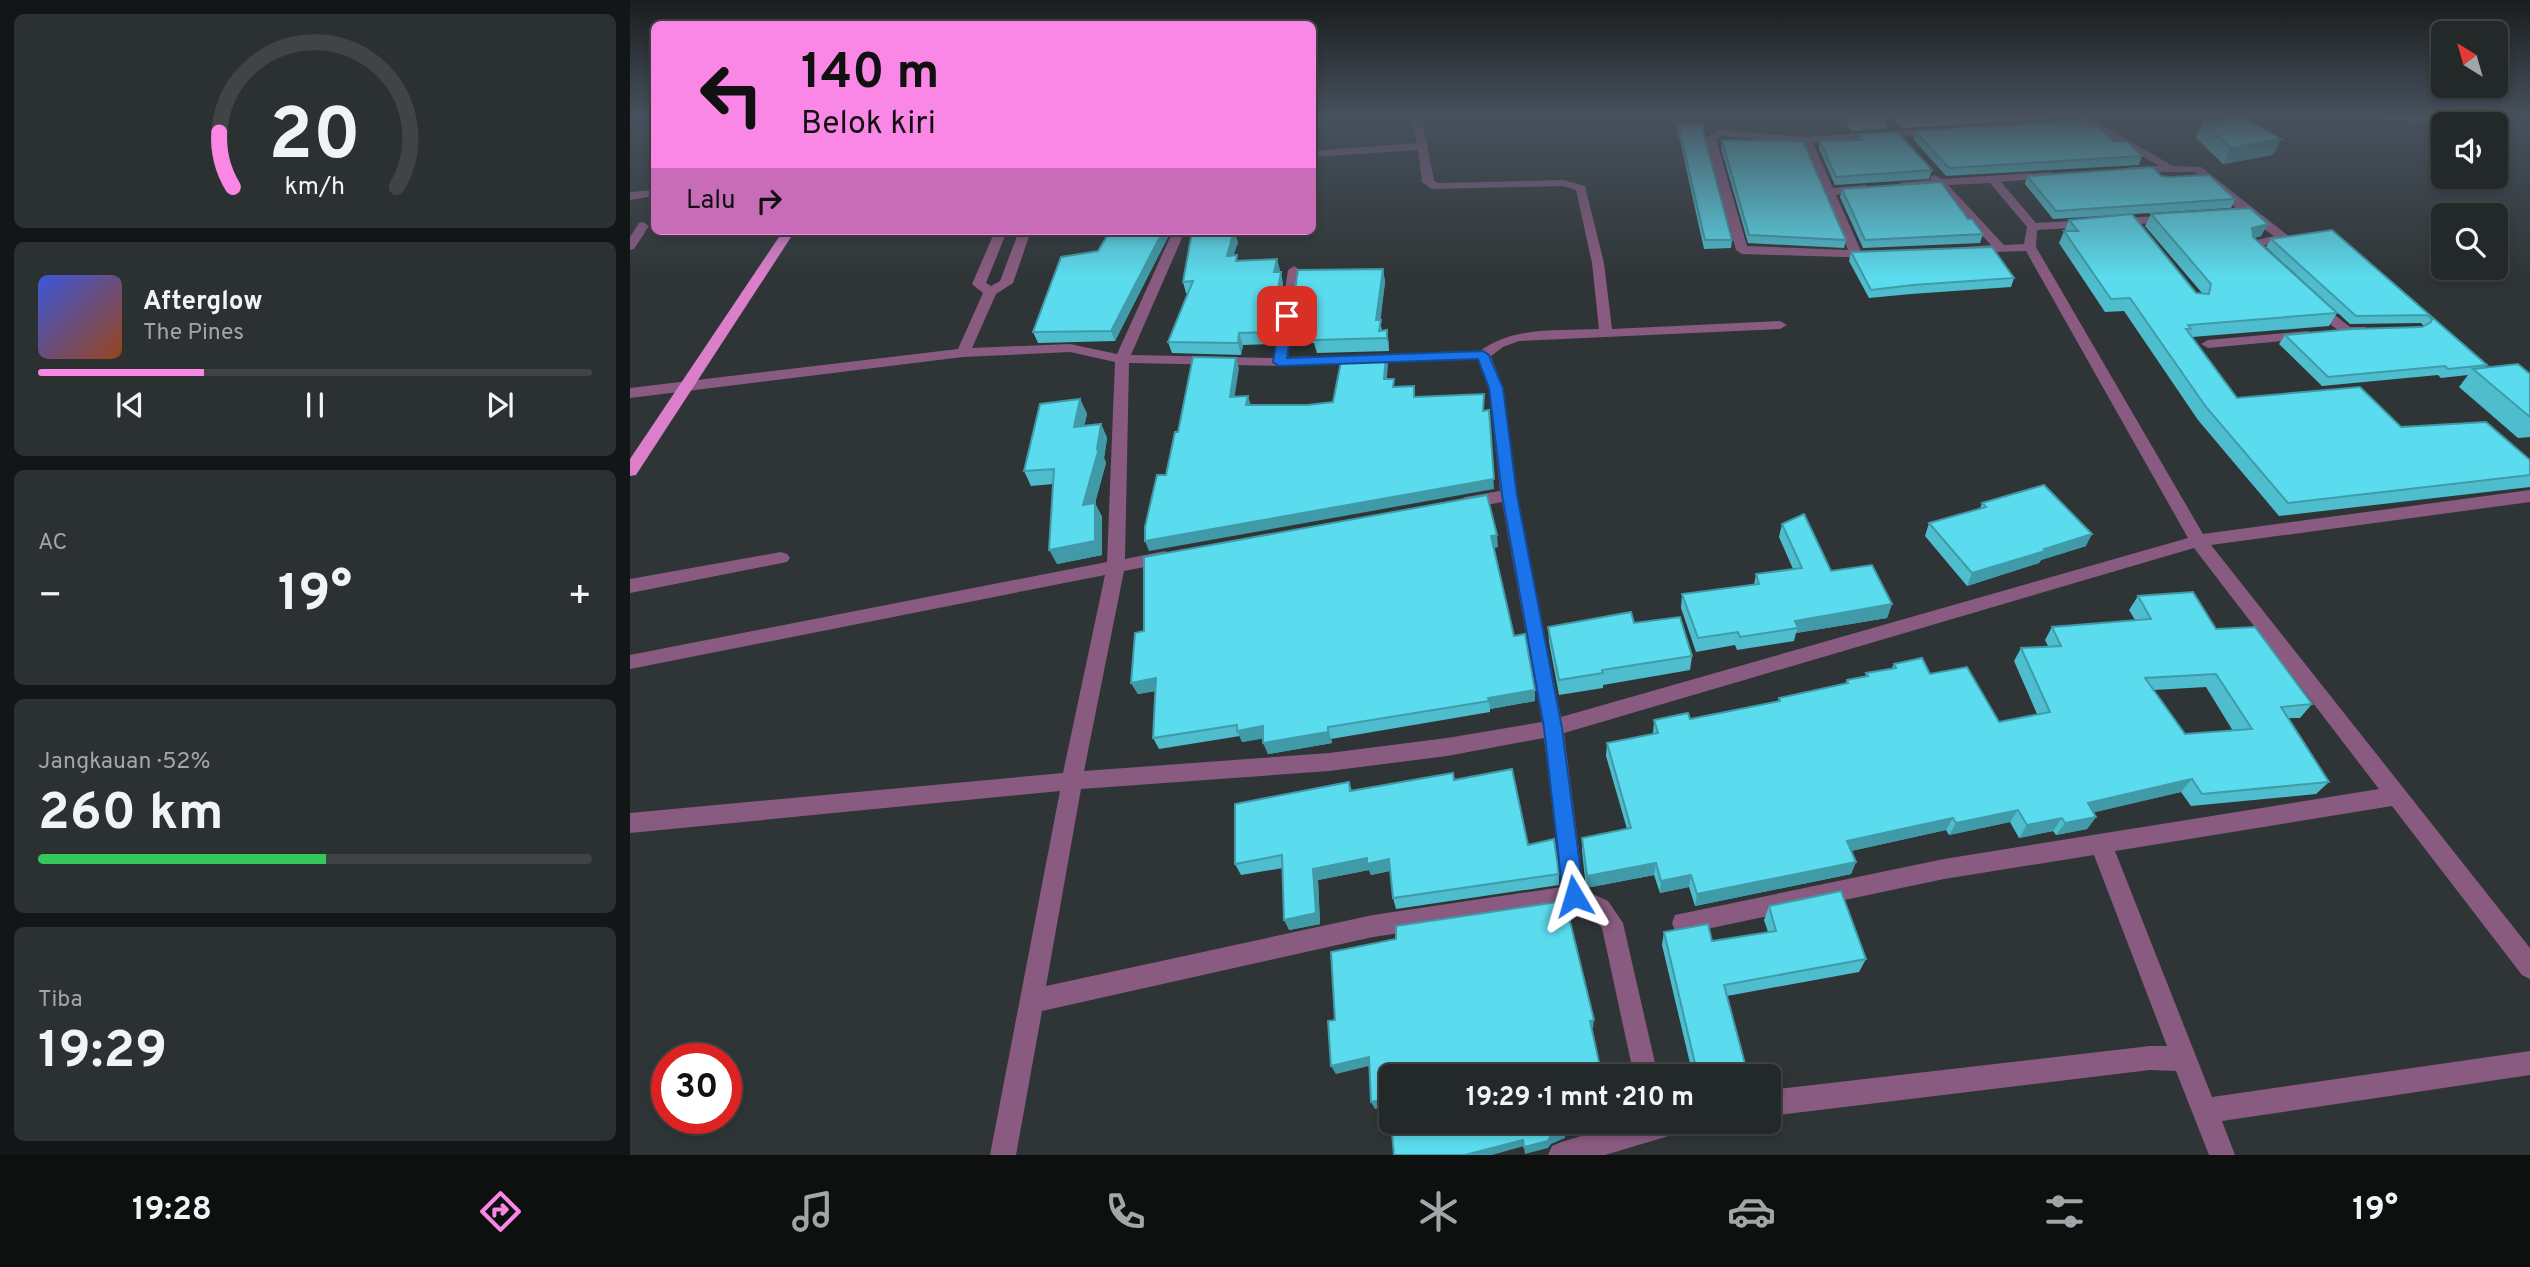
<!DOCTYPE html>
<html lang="id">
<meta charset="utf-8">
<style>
:root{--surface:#232828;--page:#2b3030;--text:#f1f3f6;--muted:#a3a6a8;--line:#404445;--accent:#fa87e6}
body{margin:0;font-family:Overpass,sans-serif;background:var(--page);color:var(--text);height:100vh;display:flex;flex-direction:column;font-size:26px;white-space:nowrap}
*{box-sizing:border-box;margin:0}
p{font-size:23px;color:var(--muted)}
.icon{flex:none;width:38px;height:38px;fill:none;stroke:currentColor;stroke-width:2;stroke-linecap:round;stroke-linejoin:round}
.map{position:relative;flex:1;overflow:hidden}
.drawer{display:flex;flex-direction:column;gap:14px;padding:14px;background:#131616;width:630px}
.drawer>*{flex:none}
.banner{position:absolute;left:21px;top:21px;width:665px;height:214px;border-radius:10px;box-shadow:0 4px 10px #0003,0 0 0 2px var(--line);background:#fa87e6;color:#111;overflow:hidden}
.needle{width:46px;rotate:323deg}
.fabs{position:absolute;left:1801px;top:21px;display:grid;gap:14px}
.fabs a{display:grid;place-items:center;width:77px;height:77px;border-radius:10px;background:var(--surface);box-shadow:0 4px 10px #0003,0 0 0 2px var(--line);font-size:35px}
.speed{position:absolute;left:21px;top:1043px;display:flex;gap:14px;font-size:35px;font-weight:700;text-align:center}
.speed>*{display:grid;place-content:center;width:91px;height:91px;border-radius:50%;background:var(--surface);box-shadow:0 4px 10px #0003,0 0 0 2px var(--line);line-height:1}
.speed .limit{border:10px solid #d22;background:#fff;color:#111}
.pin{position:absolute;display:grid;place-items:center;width:60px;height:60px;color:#fff;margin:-30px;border-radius:14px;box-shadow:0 4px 10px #0006}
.me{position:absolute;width:77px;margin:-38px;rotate:353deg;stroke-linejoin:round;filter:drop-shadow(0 0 5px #0008)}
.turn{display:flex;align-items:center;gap:24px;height:147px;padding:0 35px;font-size:32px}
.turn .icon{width:91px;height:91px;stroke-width:2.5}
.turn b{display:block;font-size:49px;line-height:60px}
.then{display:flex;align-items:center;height:66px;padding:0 35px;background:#0003;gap:14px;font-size:26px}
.big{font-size:52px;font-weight:700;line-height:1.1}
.drawer .card{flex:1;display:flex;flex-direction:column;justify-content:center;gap:10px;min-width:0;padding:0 24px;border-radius:10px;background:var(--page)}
.drawer .dial{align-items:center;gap:0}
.dial svg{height:182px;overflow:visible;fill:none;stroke:var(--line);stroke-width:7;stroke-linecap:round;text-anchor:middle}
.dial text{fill:var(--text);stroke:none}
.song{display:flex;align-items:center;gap:21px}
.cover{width:84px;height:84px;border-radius:10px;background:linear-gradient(135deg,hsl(230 70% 55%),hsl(20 70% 35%))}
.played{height:7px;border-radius:4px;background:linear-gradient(90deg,var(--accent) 30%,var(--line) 30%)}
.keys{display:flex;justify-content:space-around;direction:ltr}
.heat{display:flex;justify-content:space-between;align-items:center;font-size:38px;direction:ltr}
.charge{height:10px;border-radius:5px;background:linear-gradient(90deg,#34c759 52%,var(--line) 0)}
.trip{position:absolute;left:749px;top:1064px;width:402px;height:70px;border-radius:10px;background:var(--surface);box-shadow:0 4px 10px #0003,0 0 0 2px var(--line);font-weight:700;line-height:70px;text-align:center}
.dock{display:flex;height:112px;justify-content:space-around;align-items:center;background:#0e1010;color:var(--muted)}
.dock .icon{width:49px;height:49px}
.dock .on{color:var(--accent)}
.dock b{font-size:32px;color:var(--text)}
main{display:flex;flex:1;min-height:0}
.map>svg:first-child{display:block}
</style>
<main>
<section class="drawer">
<div class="card dial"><svg viewBox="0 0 100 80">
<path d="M14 69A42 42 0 1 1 86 69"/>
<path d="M14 69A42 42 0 0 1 8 45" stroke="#fa87e6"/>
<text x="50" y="56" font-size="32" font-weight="700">20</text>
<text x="50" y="72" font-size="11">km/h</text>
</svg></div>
<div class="card">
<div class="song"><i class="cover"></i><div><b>Afterglow</b><p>The Pines</p></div></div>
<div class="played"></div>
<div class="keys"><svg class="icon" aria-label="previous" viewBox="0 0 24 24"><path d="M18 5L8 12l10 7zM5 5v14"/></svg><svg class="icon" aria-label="pause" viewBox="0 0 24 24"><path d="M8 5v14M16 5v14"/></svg><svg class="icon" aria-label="next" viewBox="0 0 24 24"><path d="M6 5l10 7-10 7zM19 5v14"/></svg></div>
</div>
<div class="card"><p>AC</p>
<div class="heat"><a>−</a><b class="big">19°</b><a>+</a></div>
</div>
<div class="card"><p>Jangkauan · 52%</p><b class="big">260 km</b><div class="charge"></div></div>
<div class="card"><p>Tiba</p><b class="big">19:29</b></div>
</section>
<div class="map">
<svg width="1900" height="1155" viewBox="0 0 1900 1155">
<rect width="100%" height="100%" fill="#2f3536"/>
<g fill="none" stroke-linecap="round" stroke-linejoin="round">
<!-- minor -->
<path fill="#895b80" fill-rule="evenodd" d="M781,117H791L804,180L808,183L933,180L955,186L974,263L982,329L1150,321L1157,325L1150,329L889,341L873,347L861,356L873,388L887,495L931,717L1558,538L1396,251L1336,253V247L1361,245L1306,186L1269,187V183L1273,182L1300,180L1301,176L1305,175L1312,179L1420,172L1424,173V177L1371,182L1406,223L1546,215L1548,218L1542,222L1407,230L1406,247L1573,534L1900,490V502L1581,545L1900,948V979L1892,975L1762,806L1485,851L1582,1097L1900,1051V1075L1592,1121L1605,1155H1579L1546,1071L1520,1070L1139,1116V1090L1520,1046H1537L1464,855L1314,879L1053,934L1045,931L1042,923L1045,915L1314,859L1749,789L1564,548L934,733L954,890L978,901L993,923L1028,1076H1004L972,928L962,917L943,907L743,937L412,1011L386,1155H360L430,791L0,833V813L433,773L475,575L0,669V655L477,562L485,362L440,352L333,357L0,398V388L328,349L353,293L342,284L365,231H377L356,283L361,286L370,281L389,231H401L383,283L366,294L342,348L440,344L487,354L543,231H555L501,355L644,358L658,270L664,266L670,270L658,357L850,351C884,326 928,331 969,329L962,263L946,190L933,186L802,189L792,182L788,150L682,157V151L787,143ZM1360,183L1397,227L1394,244L1374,245L1318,185ZM848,359L859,388L870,491L835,497L827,503L835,509L872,502L912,722L817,738L699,753L454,771L494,571L535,563L544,557L535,551L495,559L499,363L650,366ZM914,738L932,887L743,915L416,986L451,789L699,771L817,756Z
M1446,117H1458L1543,166L1571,167L1660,237L1631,247L1638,255L1636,258H1628L1616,245L1618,242L1644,236L1615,216L1564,172H1496L1494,170L1500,167L1529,166Z
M1746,117C1765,116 1826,112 1840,121L1835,124L1751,120Z
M1306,128L1311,131L1310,133L1183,143L1203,188L1235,185L1241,188L1235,191L1206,195L1231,251L1246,252V258L1112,254L1106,250L1075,138L1089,130L1176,137ZM1091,136L1172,143L1218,250L1117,246L1086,139Z
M24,190V196L0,200V192Z
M13,222L19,226L4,249L0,250V237L9,223Z
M1686,300L1720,327H1735L1742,331C1720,348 1697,321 1681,307L1679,304Z
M1678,331L1685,335L1683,338L1578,348L1571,344L1578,340Z
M151,552L157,554L160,558L157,562L0,593V579Z
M999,1122H1055L1051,1131L1042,1135L975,1155H918L922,1146L931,1142Z"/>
<!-- major -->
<path fill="#dc7fcb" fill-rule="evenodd" d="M153,231H165L6,475L0,476V459Z"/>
</g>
<!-- wall -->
<path fill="#4ebdcd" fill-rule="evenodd" d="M1217,117H1254L1257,121L1256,129L1221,131L1216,123Z
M1262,117H1443L1442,118L1273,128Z
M1573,122L1643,155L1593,164L1566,138Z
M1048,124L1074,132L1102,240L1101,248L1074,249L1048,132Z
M1461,126L1484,142L1512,156L1509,165L1316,176L1283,139L1285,131Z
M1229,134L1302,170L1299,179L1205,185L1189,149L1190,141L1228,140Z
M1092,140L1216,240L1214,248L1118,243L1091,148Z
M1397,176H1531L1605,199L1601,208L1423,219L1395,184Z
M1212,189L1338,219L1353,234L1350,243L1233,248L1210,197Z
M1521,214L1631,236L1624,238L1707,313L1699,326L1562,337L1607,398L1771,427L1900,460V487L1649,516L1568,420L1494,311L1475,312L1429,243L1439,220L1566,293H1572L1515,226Z
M1702,230L1857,365L1855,368L1900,374V437L1888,438L1829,387L1838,375L1811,378L1808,375L1692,386L1649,344L1655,335L1794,326L1791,323L1720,324L1636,247L1641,239Z
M480,231H541L485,341L408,343L403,332L468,251Z
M608,242L603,255L608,260L647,259L649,272L653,283L644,344L613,345L611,355L542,353L538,342L558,293H556L553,282Z
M1221,252L1384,278L1381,287L1281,294L1239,298L1219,261Z
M753,269L755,282L750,320L752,331L759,343V351L687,353L684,343H663L659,330Z
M450,399L457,414L454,426L471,424L477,438L474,458L476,463L465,503L472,517V555L427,564L423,484L401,486L394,471Z
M1352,503L1456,546L1411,560L1409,563L1337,586L1295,536L1299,523L1350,509Z
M1152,524L1201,571L1262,604L1257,618L1166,633L1164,641L1107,650L1105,645L1066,652L1051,608L1052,594L1124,585L1126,574L1163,569L1149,537Z
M868,547L864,548L884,636L905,690V701L860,709V712L701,739L702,743L638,754L633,738L612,742L610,736L529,749L523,738L525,691L508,694L501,683L514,631V557Z
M1508,596L1586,629L1682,704L1670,718H1659L1699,782L1686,794L1561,806L1551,792L1464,812L1466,817L1457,829L1426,835L1423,831L1389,838L1380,822L1319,835L1316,830L1221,851L1226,862L1221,874L1065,906L1059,887L1030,893L1024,875L956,888L952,851V838L997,829L976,756L977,743L1023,734L1024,720L1060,719L1148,702L1149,698L1215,684L1217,680L1235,677L1236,673L1262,668L1264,664L1300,674L1369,722L1407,714L1384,661L1391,648L1418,646L1415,640L1422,627L1505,620L1499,610ZM1576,687L1603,731L1555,734L1524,690Z
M1004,623L1062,656L1060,670L973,685V688L929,695L919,642L918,627Z
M824,780L898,845L929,874V885L766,909L763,898L760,871L741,875L739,870L688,880L690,924L659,930L653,868L611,875L605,864L719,782L722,791Z
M1139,906L1236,959L1229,972L1097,996L1117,1076H1063L1032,945L1034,932L1082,941L1138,932L1134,920Z"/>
<!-- shaded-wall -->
<path fill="#409aa7" d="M1651,139L1643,155L1593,164L1601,148Z
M1638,224L1631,236L1616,240L1622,228Z
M533,231H541L485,341L481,331Z
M604,231L608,242L600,267L597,256Z
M647,259L650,270L647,283L644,272Z
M753,269L755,282L749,333L746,320Z
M651,272L653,283L644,344L641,332Z
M757,330L759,343V351L757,338Z
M609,333L613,345L611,355L608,343Z
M756,355L758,365L756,389L754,379Z
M606,358L609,368L603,407L600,397Z
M618,396L621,406L616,405Z
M450,399L457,414L451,441L444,427Z
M859,410L864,489L519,551L515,541Z
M471,424L477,438L474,458L476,463L460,520L453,505L467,449Z
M465,503L472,517V555L427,564L419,550Z
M1462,534L1456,546L1411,560L1409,563L1337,586L1342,573L1414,549Z
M867,535L868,547L862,548L861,536Z
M1262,604L1257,618L1166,633L1168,628L1165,621Z
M526,678L532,690L508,694L501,683Z
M905,690V701L860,709L858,698Z
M633,726L637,738L612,742L607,731Z
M698,727L702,743L638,754L633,743Z
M1562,779L1551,792L1449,816L1458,803Z
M1388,810L1380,822L1319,835L1326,823Z
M1466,817L1457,829L1426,835L1435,823Z
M1323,818L1316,830L1212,853L1217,841Z
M1432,818L1423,831L1389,838L1397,825Z
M737,858L759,859L762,870L741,875L739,870L688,880L690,924L659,930L654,920L683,869Z
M1226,862L1221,874L1065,906L1067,894Z
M1026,863L1024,875L956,888L957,876Z
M1061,875L1059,887L1030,893L1031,881Z
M964,1020L963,1028L959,1029L960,1021Z
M739,1057L743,1065L706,1074L701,1066Z
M759,1098L761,1105L745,1109L741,1102Z
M942,1122H968L934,1131V1124Z
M935,1131V1138L921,1144L918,1148L895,1154L894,1147Z
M893,1140L894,1146L862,1155H835Z"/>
<!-- building -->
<path fill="#5bdcee" stroke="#409aa7" stroke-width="2" fill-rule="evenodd" d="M1218,117H1254L1257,121L1222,123Z
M1271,117H1334L1275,120Z
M1605,117H1613L1651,139L1601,148L1573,122Z
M1455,120L1461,126H1468L1484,142L1497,141L1512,156L1319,168L1285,131Z
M1048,124H1074L1073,131L1102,240H1075Z
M1267,132L1302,170L1206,177L1190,141L1233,140L1229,134Z
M1092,140L1173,141L1216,240L1119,235Z
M1523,167L1531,176L1539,177L1579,175L1605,199L1426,211L1397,176Z
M1311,182L1338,219H1342L1353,234L1235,240L1212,189Z
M1620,208L1638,224L1622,228L1623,237L1707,313L1558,325L1561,329H1556L1607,398L1730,387L1771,427L1856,422L1900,460V475L1658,503L1576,407L1500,298L1481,299L1434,231H1448L1439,220L1502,214L1566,293L1579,294L1581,284L1521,214Z
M1702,230L1857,365L1818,369L1815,366L1698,377L1655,335L1722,329L1792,327L1801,322L1802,319L1797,315L1726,316L1641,239Z
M480,231H533L481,331L403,332L431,257L468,251Z
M604,231L597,256L607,255L606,261L647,259L644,272H651L641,332L609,333L608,343L538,342L563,281L553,282L562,232Z
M1362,247L1384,278L1283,285L1241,290L1221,252Z
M753,269L746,320H751L749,331L757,330V338L684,340L685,332H681L682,329L659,330L668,270Z
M756,355L754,379H764L763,387L784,386V397L854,394L853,411L859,410L864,479L515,541V527L527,475H536L545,432H548L563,357L606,358L600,397L618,396L616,405H677L703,402L712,357Z
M1888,364L1900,374V417L1843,369Z
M450,399L444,427L471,424L467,449L469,448L453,505L465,503V541L419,550L424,469L394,471L410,404Z
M1414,485L1462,534L1414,549L1415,551L1342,573L1299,523L1356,507L1352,503Z
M857,495L867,535L861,536L884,636L895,634L905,690L858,698L859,701L698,727V732L633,743V726L607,731V725L523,738L526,678L501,683L505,633L514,631V557Z
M1174,514L1201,571L1242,565L1262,604L1165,621L1168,628L1110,637L1108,632L1068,638L1052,594L1129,584L1126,574L1172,568L1152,524Z
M1563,592L1586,629L1625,627L1682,704L1651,707L1699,782L1572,794L1562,779L1458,803L1466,817L1435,823L1432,818L1397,825L1388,810L1326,823L1323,818L1217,841L1226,862L1067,894L1061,875L1031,881L1026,863L957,876L952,838L1001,828L977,743L1028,733L1024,720L1058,713L1060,719L1150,701L1149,698L1218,683L1217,680L1238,676L1236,673L1266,668L1264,664L1292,658L1300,674L1337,667L1369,722L1420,712L1391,648L1431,646L1422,627L1521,619L1508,596ZM1586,674L1622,729L1555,734L1515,678Z
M1001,612L1004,623L1050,617L1062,656L972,670L973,673L929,680L918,627Z
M882,769L898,845L924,839L929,874L763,898L759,859L737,864V858L683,869L686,913L654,920L652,855L605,864V804L719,782L720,791L823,773L824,780Z
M1211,891L1236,959L1094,985L1118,1075L1112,1076H1068L1034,932L1078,924L1082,941L1146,931L1139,906Z
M935,901L964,1020L960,1021L972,1076H761V1122H942L934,1124L935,1131L920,1137L918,1141L894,1147L893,1140L835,1155H764L759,1098L741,1102L739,1057L701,1066L698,1021L705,1020L701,952L766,939V926Z"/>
<!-- sky -->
<linearGradient id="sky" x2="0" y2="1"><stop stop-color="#1a1d1e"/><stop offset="0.42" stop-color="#47515d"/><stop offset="1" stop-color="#47515d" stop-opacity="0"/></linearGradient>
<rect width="1900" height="278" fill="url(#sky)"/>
<!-- route -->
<path fill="#1a73e8" stroke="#114b97" stroke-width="2" d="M657,312L663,316L657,358L853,351L859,355L873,388L887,495L932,728L954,896L951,903L944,906L936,903L933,896L914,728L872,495L859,388L848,359L649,366L643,362L651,316Z"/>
</svg>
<div class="fabs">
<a><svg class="needle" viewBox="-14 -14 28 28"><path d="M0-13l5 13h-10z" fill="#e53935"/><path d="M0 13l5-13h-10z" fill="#a3a6a8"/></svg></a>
<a><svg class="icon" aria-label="sound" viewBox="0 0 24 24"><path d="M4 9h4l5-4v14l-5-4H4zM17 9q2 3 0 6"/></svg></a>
<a><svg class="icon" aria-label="search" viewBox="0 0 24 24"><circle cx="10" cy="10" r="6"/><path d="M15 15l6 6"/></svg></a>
</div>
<div class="speed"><div class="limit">30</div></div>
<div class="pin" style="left:657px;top:316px;background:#d93025"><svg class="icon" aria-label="arrive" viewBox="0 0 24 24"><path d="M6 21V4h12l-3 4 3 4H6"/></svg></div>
<svg class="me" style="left:944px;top:896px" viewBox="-20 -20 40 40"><path d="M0-17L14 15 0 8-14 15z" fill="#1a73e8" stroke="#fff" stroke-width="4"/></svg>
<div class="trip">19:29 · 1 mnt · 210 m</div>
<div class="banner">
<div class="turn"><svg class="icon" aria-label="left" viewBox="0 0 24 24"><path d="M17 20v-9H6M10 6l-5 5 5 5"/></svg><div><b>140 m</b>Belok kiri</div></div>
<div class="then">Lalu<svg class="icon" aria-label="right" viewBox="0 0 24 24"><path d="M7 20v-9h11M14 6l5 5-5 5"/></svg></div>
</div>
</div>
</main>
<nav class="dock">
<b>19:28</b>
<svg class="icon on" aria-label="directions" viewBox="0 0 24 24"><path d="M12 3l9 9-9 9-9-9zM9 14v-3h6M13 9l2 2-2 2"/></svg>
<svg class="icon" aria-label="music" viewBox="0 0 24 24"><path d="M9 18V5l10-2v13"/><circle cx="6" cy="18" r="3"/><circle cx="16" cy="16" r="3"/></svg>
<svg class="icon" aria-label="phone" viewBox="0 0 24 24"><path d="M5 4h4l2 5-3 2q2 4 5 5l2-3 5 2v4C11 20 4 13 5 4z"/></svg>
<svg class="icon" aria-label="climate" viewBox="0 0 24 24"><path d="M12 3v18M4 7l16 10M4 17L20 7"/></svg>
<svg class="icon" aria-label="car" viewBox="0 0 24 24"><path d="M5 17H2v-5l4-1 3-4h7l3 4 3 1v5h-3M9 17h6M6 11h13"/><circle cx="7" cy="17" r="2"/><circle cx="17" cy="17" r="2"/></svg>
<svg class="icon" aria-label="filters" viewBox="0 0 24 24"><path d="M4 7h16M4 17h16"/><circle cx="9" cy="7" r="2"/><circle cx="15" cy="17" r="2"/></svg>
<b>19°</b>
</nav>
